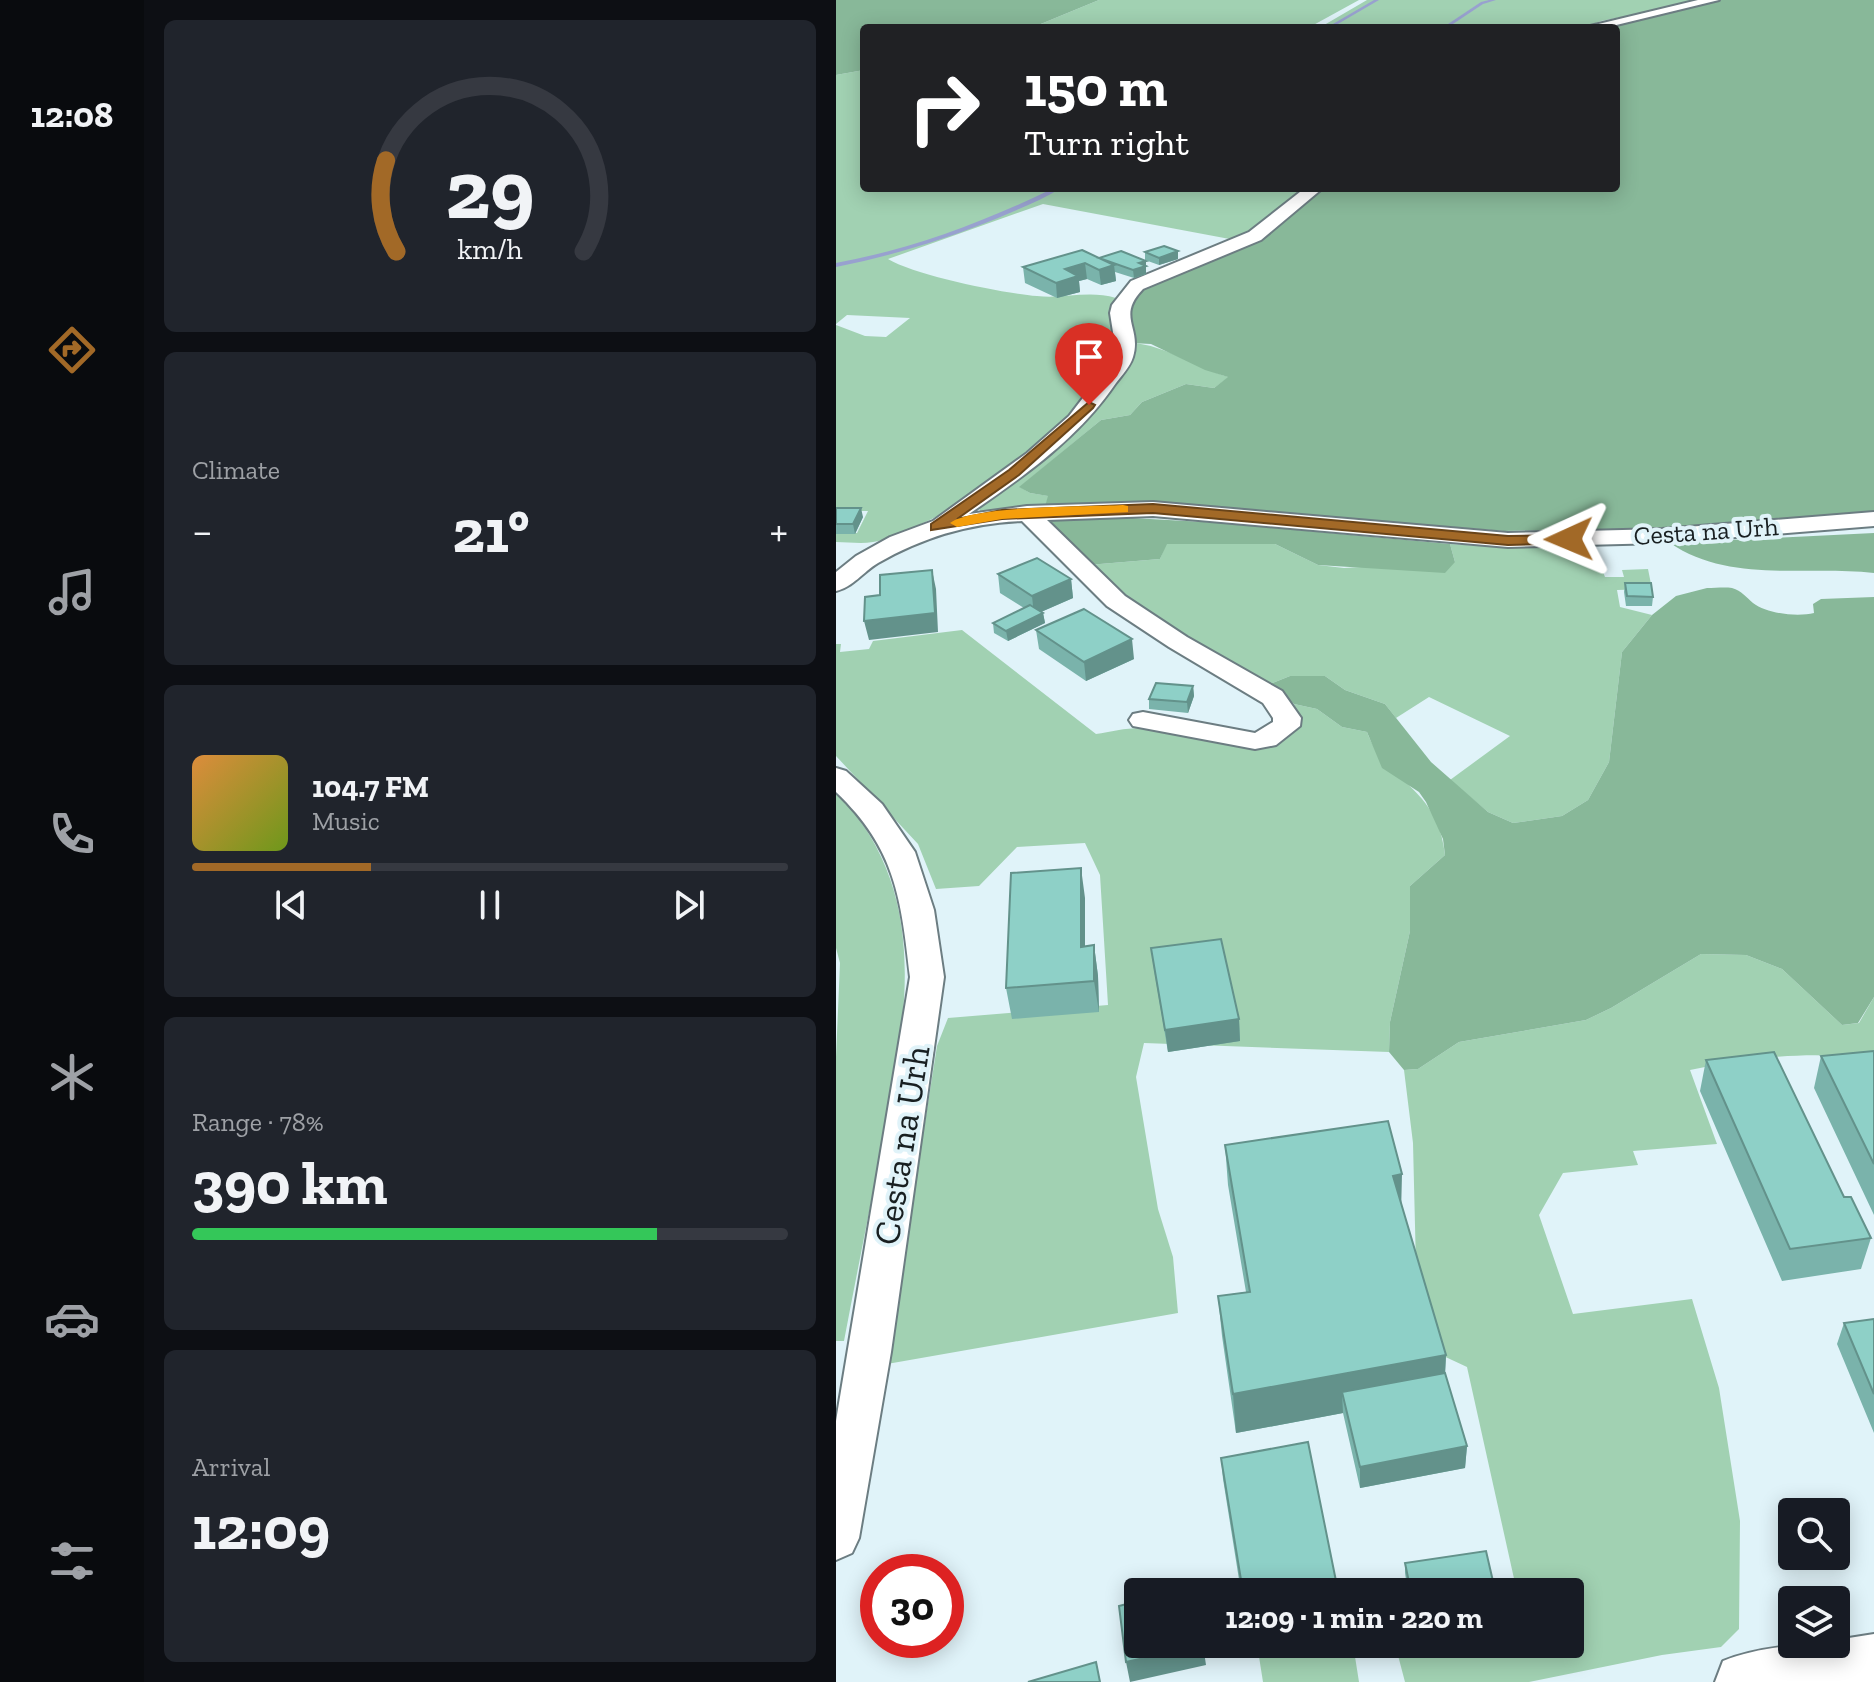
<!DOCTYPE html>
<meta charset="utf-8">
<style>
:root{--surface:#171b24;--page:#20242c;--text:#f1f3f6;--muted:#9ea1a6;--line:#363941;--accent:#a26927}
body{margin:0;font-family:"Zilla Slab",serif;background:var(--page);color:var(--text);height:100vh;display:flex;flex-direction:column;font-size:30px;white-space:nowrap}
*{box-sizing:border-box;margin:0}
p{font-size:26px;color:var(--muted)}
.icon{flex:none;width:44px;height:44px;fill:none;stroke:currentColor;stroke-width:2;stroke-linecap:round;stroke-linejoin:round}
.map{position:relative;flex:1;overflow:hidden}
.drawer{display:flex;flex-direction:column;gap:20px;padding:20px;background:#0d0f14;width:692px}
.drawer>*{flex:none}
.guide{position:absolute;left:24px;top:24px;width:760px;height:168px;border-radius:8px;box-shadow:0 4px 20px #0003;background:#202124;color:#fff;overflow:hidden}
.fabs{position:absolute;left:942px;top:1498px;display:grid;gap:16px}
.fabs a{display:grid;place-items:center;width:72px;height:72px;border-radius:8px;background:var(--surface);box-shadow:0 4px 20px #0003;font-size:40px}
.speed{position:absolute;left:24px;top:1554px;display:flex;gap:16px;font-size:40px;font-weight:700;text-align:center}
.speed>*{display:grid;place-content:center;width:104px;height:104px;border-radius:50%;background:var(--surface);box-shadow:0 4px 20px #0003;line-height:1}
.speed .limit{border:12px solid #d22;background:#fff;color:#111}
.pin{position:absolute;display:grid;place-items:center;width:68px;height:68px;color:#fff;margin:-82px -34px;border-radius:50% 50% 50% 0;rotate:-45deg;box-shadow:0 0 8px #0007}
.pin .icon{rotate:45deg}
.me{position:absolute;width:88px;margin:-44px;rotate:269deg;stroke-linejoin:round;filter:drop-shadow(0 0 6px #0008)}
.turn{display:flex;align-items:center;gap:28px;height:168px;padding:0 32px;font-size:36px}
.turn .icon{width:104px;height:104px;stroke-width:2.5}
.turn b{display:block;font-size:56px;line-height:68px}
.big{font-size:60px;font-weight:800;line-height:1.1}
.drawer .widget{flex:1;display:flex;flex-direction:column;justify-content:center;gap:12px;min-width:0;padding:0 28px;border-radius:12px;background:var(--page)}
.drawer .dial{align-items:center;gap:0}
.dial svg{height:208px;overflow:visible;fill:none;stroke:var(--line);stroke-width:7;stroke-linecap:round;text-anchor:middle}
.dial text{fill:var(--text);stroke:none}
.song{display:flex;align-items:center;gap:24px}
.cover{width:96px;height:96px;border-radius:12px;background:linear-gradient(135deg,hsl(30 70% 55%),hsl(80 70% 35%))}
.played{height:8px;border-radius:4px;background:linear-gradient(90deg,var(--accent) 30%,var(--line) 30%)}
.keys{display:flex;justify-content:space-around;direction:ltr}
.heat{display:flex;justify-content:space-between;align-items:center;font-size:44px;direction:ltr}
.charge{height:12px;border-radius:6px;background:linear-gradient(90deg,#34c759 78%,var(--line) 0)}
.trip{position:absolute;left:288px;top:1578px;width:460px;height:80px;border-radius:8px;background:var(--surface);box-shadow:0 4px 20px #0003;font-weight:800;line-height:80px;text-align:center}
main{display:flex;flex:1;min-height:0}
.dock{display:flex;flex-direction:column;width:144px;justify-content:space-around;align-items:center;background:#090b0e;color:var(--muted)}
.dock .icon{width:56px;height:56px}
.dock .active{color:var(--accent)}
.dock b{font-size:36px;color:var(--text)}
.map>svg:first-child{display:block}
</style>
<main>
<nav class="dock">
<b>12:08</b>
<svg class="icon active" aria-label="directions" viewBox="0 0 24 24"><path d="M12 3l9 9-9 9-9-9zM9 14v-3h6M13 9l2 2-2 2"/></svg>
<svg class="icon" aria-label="music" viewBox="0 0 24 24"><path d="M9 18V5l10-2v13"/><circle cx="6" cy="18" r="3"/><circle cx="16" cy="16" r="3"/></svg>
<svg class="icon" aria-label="phone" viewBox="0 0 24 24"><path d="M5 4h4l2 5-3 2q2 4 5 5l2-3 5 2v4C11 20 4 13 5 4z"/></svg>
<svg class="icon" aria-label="climate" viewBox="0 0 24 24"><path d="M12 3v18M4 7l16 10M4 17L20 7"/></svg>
<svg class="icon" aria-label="car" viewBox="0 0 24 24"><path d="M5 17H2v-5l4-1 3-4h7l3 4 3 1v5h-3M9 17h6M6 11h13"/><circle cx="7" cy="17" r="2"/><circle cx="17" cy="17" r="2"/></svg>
<svg class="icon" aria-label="filters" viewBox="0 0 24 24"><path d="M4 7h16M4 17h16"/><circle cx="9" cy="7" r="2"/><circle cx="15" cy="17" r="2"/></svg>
</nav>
<section class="drawer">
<div class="widget dial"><svg viewBox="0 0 100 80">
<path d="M14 69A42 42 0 1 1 86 69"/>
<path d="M14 69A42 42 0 0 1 10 34" stroke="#a26927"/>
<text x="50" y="56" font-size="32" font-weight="700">29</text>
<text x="50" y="72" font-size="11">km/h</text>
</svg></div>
<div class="widget"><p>Climate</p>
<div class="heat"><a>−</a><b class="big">21°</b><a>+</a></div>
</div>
<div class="widget">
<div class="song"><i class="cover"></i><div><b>104.7 FM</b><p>Music</p></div></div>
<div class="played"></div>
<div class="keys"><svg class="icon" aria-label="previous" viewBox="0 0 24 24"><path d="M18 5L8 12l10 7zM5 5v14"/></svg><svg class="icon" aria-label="pause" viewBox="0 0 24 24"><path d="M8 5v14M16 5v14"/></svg><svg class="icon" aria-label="next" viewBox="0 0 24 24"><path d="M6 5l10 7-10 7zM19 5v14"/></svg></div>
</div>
<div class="widget"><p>Range · 78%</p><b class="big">390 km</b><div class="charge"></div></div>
<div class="widget"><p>Arrival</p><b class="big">12:09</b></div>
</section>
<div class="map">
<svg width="1038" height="1682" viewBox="0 0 1038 1682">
<rect width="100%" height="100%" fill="#e0f3f9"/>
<!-- green -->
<path fill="#a1d1b2" d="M263,0H523L472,28H195Z
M531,0H872L765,21L746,28H483Z
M28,70V188H471L424,226L399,240L207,204L52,259C81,276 166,293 201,296C228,299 253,290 280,298C271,316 290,340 274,368C234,435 142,502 71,530C60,534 48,541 37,542C25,544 12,542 0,542V533H21L32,511H0V325L29,336L50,337L74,318L11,315L0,324V75Z
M296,343C330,345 360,368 393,377L378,388L350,384L306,402L294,415L265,420L184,487L194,493L213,496L209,506L144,511L143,507C184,474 298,398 296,343Z
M330,544H439L482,565L508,568L619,562L614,544L675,548L757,546L769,577H788L786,570L812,569L816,589L781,590L784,607L816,615L786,652L773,762L752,800L726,816L677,823L652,812L614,780L674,736L593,697L560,718L549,704L509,690L489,676H454L434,684C368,652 308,614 252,565L324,559Z
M126,630L260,734C274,732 289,728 304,728C338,729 476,779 458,704L481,709L506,727L531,732C549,782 602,786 609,855L574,886V931L554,1022L553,1052L308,1043L300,1077L322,1209L337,1257L342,1313L51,1364L101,1046L112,1018L272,1005L264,875L249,843L181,847L143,886L100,889L82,844L0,756V644H5L4,652L33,649L37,641Z
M0,792C99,894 69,1025 45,1150C33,1214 20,1277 8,1341H0V1057L4,963L0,948Z
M865,954L910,955L946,969L1006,1025L1023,1023L1038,997V1072L1028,1058C968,1051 912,1058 854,1070L881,1144L797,1151L802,1165L727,1173L703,1215L737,1314L856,1299L883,1388L904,1521L903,1629L885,1647L826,1655L693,1682H569L559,1644H734V1592H681L631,1367L601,1353L580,1267L577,1143L568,1070L582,1069L623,1042L750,1020L775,1008Z
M421,1644H517L523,1682H427Z"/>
<!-- forest -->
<path fill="#88b899" d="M0,0H263L195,28H28V70L0,75Z
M882,0H1038V512L837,528L668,531L320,503L209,506L212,496L194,493L183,487L265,420L294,415L306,402L350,384L378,388L392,377L369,370L315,344L296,343L291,313L303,288L398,251L483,188H780V28H756Z
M296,518L386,523L614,544L619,562L609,573L482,565L439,544H331L324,559L252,565L213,521Z
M1038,533V573C969,565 894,584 834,543Z
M871,588C879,588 889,587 896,588C906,591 910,597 917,603C931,614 962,617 978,613L977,604L985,599L1038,597V997L1022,1023L1006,1025L946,969L910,955L865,954L775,1008L750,1020L623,1042L582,1069L568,1070L553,1052L554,1022L574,931V886L609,855L607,839L590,802L583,792L546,768L531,732L506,727L481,709L458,704L434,684L454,676H489L509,690L549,704L595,762L652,812L677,823L726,816L752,800L773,762L786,652L816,615L840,596Z"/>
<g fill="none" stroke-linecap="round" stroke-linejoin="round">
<!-- stream -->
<path fill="#98a1cf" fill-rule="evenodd" d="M538,0H543L495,28H490Z
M653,0H660L647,4L611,28H606L645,2Z
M218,188H225C206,200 183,209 162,218C110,239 56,256 0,267V263C76,249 148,222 218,188Z"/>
<!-- minor casing -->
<g stroke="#6c7d82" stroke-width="4">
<path id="minor" d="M862,0H883L768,28H746Z
M469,188H487L425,240L307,289C280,317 306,327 297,357C294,367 286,375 280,383C242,439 188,476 133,514L191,506L317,502L672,533L826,529L1038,512V526L826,543L672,547L317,516L211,520L289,596L351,637L446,691L465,718L464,726L440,745L419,749L297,726L293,720L297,714L307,712L419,733L437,722V718L427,703L333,647L271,606L186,521C134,523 87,537 42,563C27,572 17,587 0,591V572L20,556L54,537L97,521L191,453L233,416L276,360L279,345L274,313L276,305L295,281L413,232Z
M0,768L10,771L46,804L79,852L98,910L108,977L55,1352L23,1538L16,1553L0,1560V1421L74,977C65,899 60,849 0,792Z"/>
</g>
<!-- tertiary casing -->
<g stroke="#6c7d82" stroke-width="4">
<path id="tertiary" d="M1038,1634V1682H879L887,1661C923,1647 962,1644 1000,1644V1640Z"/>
</g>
<!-- minor -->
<use href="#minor" fill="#fff" fill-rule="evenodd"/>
<!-- tertiary -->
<use href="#tertiary" fill="#fff" fill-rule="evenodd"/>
</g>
<!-- wall -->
<path fill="#7ab3ab" d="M309,252L342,259L323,265L309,260Z
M263,258L310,261V274L298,278L279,272L280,281L265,285L251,279L243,281L244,292L221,298L189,283L187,267Z
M0,508L27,517L19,534H0Z
M162,574L235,579L237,598L205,612L207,613L209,623L172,641L158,633L157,623L188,608L164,593Z
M789,583L817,597L816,606H790L788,592Z
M200,630L298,659L250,681L203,649Z
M357,686L358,696L352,713L313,709V699Z
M249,898V946L258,945L262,976L263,1012L176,1019L170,988Z
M315,948L403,1019L404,1041L332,1052L318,970Z
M1038,1051V1215L978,1088L985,1056Z
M870,1060L1008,1197L1035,1238L1025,1269L946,1281L864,1091Z
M389,1145L566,1206L610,1355L609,1373L631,1446L629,1468L524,1488L507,1413L400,1433L386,1336L382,1296L410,1292L392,1185Z
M1038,1319V1433L1001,1344L1008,1323Z
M385,1458L500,1581V1592H405L387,1479Z
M569,1563L659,1590V1592H572L569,1573Z"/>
<!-- shaded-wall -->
<path fill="#63928b" d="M342,251V259L323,265V258Z
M310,261V274L298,278L297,270L303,263Z
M249,263L251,279L243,281L244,292L221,298L220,283L229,269Z
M278,265L280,281L265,285L263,270Z
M25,508L27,517L19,534L17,524Z
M96,570L100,589L102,632L33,640L28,621Z
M235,579L237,598L198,615L196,596Z
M207,613L209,623L172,641L170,631Z
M296,639L298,659L250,681L248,662Z
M357,686L358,696L352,713L351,702Z
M245,868L249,898V978L245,947Z
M258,945L262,976L263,1012L258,981Z
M403,1019L404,1041L332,1052L329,1030Z
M566,1174L565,1214L557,1176Z
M610,1355L608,1394L506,1392L507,1413L400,1433L397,1394Z
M631,1446L629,1468L524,1488V1467Z
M367,1645L370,1665L294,1682L290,1662Z"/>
<!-- building -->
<path fill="#8ed0c7" stroke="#63928b" stroke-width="2" d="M328,246L342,251L323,258L309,252Z
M246,250L278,265L263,270L249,263L229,269L242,276L220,283L187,267Z
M285,251L310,261L303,263L310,266L297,270L263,258Z
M0,508H25L17,524H0Z
M201,558L235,579L196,596L162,574Z
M96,570L99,613L28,621L29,597L44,595V575Z
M789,583H815L817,597L791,596Z
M194,605L207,613L170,631L157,623Z
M248,609L296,639L248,662L200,630Z
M320,683L357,686L351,702L313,699Z
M245,868V947L258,945V981L170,988L175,873Z
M385,939L403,1019L329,1030L315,948Z
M1038,1051V1164L985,1056Z
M938,1052L1008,1197H1015L1035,1238L954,1249L870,1060Z
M552,1121L566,1174L557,1176L610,1355L397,1394L382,1296L414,1292L389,1145Z
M1038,1319V1394L1008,1323Z
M609,1373L631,1446L524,1467L506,1392Z
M472,1442L500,1581L442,1592H407L385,1458Z
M650,1551L659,1590L645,1592H575L569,1563Z
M359,1589V1592H345Z
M302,1601V1644L367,1645L290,1662L283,1606Z
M260,1662L264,1682H192Z"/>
<!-- route -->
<path fill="#a26927" stroke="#694419" stroke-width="2" d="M253,402L259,405L257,408L183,475L121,519L166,510L317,504L672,536L733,535L740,539L733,543L672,545L317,513L166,519L95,530V524L173,470Z"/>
<!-- slow -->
<path fill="#f59e0b" d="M287,505L292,506V512L166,519L121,527L114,523C138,505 252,507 287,505Z"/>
<g text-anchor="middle" stroke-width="8" stroke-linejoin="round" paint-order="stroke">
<!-- far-street labels -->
<g font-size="26" fill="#181f21" stroke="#e0f3f9">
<text transform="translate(870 531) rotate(-4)" y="9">Cesta na Urh</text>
</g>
<!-- near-street labels -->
<g font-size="36" fill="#181f21" stroke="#e0f3f9">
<text transform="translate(65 1145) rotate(-81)" y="13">Cesta na Urh</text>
</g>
</g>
</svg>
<div class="fabs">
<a><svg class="icon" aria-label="search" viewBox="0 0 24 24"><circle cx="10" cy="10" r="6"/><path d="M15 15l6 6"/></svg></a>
<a><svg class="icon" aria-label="layers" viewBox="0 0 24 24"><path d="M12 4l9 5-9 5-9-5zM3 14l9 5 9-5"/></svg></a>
</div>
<div class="speed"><div class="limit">30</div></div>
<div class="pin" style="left:253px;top:405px;background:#d93025"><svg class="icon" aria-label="arrive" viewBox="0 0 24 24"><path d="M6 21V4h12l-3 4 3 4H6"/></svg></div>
<svg class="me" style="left:733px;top:539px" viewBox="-20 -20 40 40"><path d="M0-17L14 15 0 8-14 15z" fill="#a26927" stroke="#fff" stroke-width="4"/></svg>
<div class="trip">12:09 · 1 min · 220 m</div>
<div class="guide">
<div class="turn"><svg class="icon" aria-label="right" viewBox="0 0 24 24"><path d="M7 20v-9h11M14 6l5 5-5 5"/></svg><div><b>150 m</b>Turn right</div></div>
</div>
</div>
</main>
